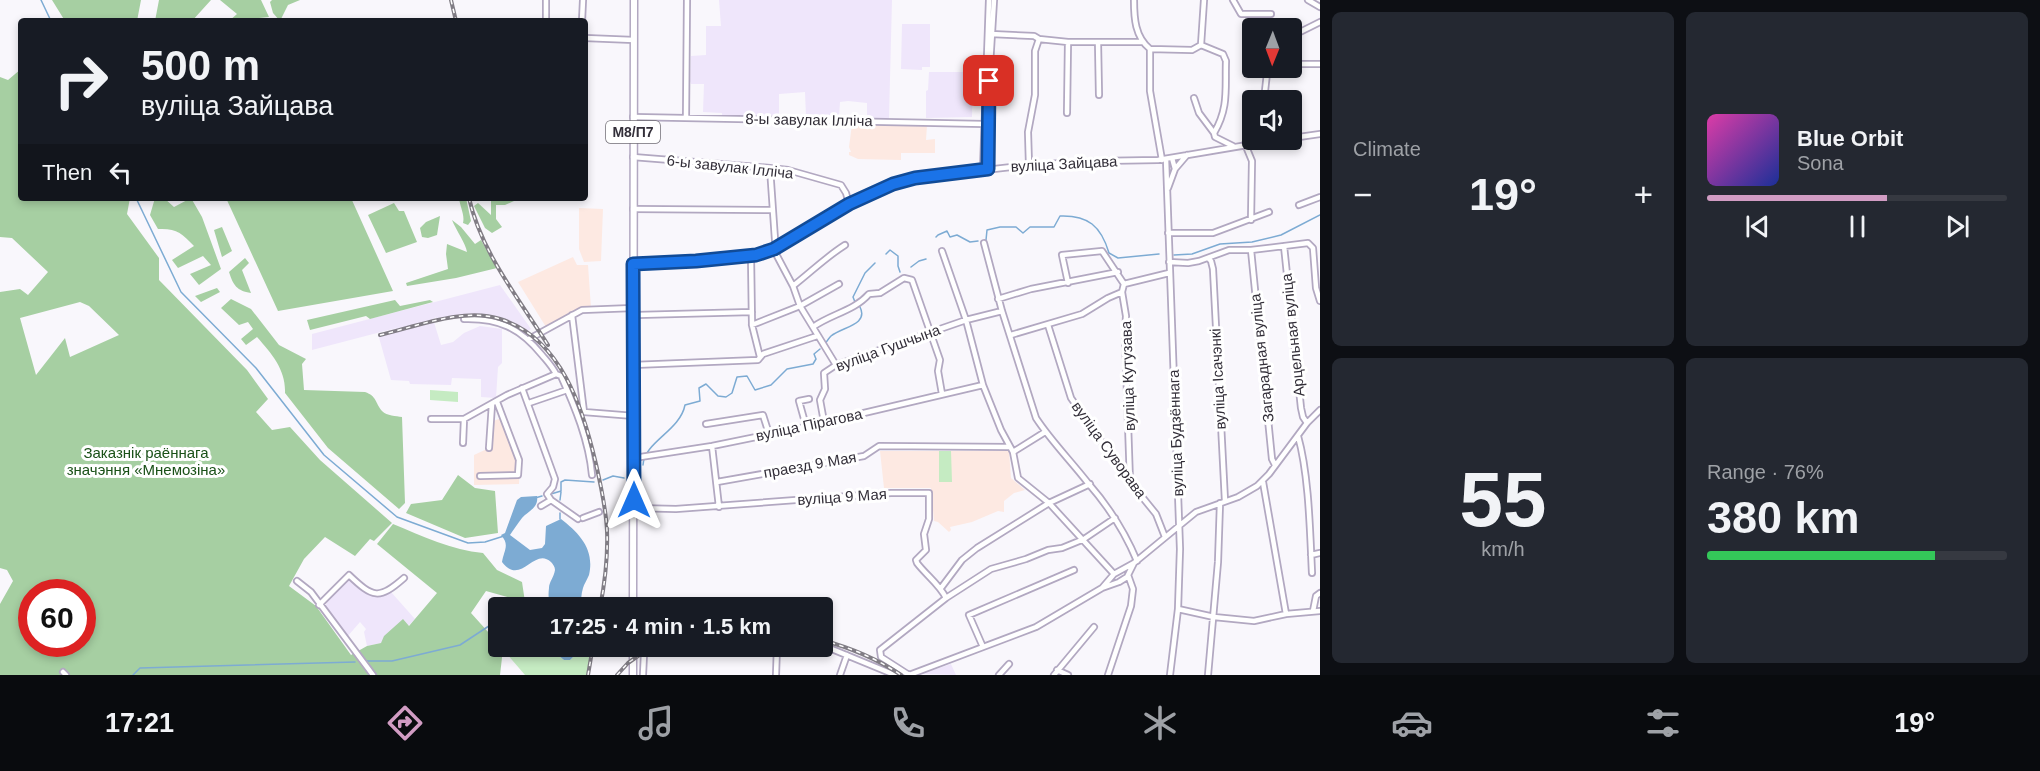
<!DOCTYPE html>
<meta charset="utf-8">
<style>
:root{--surface:#171b24;--page:#242831;--text:#f1f3f6;--muted:#9ea1a6;--line:#363941;--accent:#d19cc3}
body{margin:0;font-family:Arial,sans-serif;background:var(--page);color:var(--text);height:100vh;display:flex;flex-direction:column;font-size:22px;white-space:nowrap}
*{box-sizing:border-box;margin:0}
p{font-size:20px;color:var(--muted)}
.icon{flex:none;width:33px;height:33px;fill:none;stroke:currentColor;stroke-width:2;stroke-linecap:round;stroke-linejoin:round}
.map{position:relative;flex:1;overflow:hidden}
.panel{display:flex;flex-direction:column;gap:12px;padding:12px;background:#0d0f14;width:720px}
.panel>*{flex:none}
.guide{position:absolute;left:18px;top:18px;width:570px;height:183px;border-radius:6px;box-shadow:0 3px 9px #0003;background:#171b24;color:var(--text);overflow:hidden}
.needle{width:39px;rotate:181deg}
.controls{position:absolute;left:1242px;top:18px;display:grid;gap:12px}
.controls a{display:grid;place-items:center;width:60px;height:60px;border-radius:6px;background:var(--surface);box-shadow:0 3px 9px #0003;font-size:30px}
.speed{position:absolute;left:18px;top:579px;display:flex;gap:12px;font-size:30px;font-weight:700;text-align:center}
.speed>*{display:grid;place-content:center;width:78px;height:78px;border-radius:50%;background:var(--surface);box-shadow:0 3px 9px #0003;line-height:1}
.speed .limit{border:9px solid #d22;background:#fff;color:#111}
.pin{position:absolute;display:grid;place-items:center;width:51px;height:51px;color:#fff;margin:-26px;border-radius:12px;box-shadow:0 3px 9px #0006}
.me{position:absolute;width:66px;margin:-33px;rotate:0deg;stroke-linejoin:round;filter:drop-shadow(0 0 4px #0008)}
.turn{display:flex;align-items:center;gap:21px;height:126px;padding:0 24px;font-size:27px}
.turn .icon{width:78px;height:78px;stroke-width:2.5}
.turn b{display:block;font-size:42px;line-height:51px}
.then{display:flex;align-items:center;height:57px;padding:0 24px;background:#0003;gap:12px;font-size:22px}
.big{font-size:45px;font-weight:700;line-height:1.1}
.panel .card{flex:1;display:flex;flex-direction:column;justify-content:center;gap:9px;min-width:0;padding:0 21px;border-radius:9px;background:var(--page)}
.panel .dial{align-items:center;gap:0}
.dial b{font-size:78px;line-height:1}
.song{display:flex;align-items:center;gap:18px}
.cover{width:72px;height:72px;border-radius:9px;background:linear-gradient(135deg,hsl(320 70% 55%),hsl(230 70% 35%))}
.played{height:6px;border-radius:3px;background:linear-gradient(90deg,var(--accent) 60%,var(--line) 60%)}
.keys{display:flex;justify-content:space-around;direction:ltr}
.heat{display:flex;justify-content:space-between;align-items:center;font-size:33px;direction:ltr}
.charge{height:9px;border-radius:4px;background:linear-gradient(90deg,#34c759 76%,var(--line) 0)}
.panel .tiles{flex:1;display:grid;gap:12px;grid-template-columns:repeat(2,1fr)}
.trip{position:absolute;left:488px;top:597px;width:345px;height:60px;border-radius:6px;background:var(--surface);box-shadow:0 3px 9px #0003;font-weight:700;line-height:60px;text-align:center}
.menu{display:flex;height:96px;justify-content:space-around;align-items:center;background:#090b0e;color:var(--muted)}
.menu .icon{width:42px;height:42px}
.menu .on{color:var(--accent)}
.menu b{font-size:27px;color:var(--text)}
main{display:flex;flex:1;min-height:0}
.map>svg:first-child{display:block}
</style>
<main>
<div class="map">
<svg width="1320" height="675" viewBox="0 0 1320 675">
<rect width="100%" height="100%" fill="#f9f7fc"/>
<!-- built -->
<path fill="#efe6fb" d="M719,0H892L889,118H867V103L848,101L840,102L839,117H806L805,92L779,94V118L722,116V113L703,112L704,84H691L690,81L691,56L706,55V26H721Z
M902,24H930V67H922V70L901,69Z
M929,72H973L972,117L926,118V91L928,90Z
M500,285L531,329L526,332L517,326L489,315L476,314L436,319V317L433,319L441,345L453,342L464,333L480,326L502,329V363L498,367L496,398L481,397V379L452,378L451,385L410,384L409,381L391,380L378,334L400,327L312,350V334Z
M350,578L364,591L387,595L391,592L415,619L408,626L403,620L381,643L367,646L364,632L366,629L360,622L347,637L325,607L329,598L342,583Z
M951,664L956,675L921,674Z"/>
<!-- education -->
<path fill="#fde9e2" d="M852,124L927,125L926,140L935,139V153H901V160L858,159L849,155V152H851L849,147Z
M579,208L603,209L601,261L584,262L579,249Z
M573,257L577,265H588L591,308H579L546,327L518,282Z
M505,417L520,459L519,484L474,485V455L489,448L493,439V421Z
M880,451H1009L1011,478L1025,490L1014,493L1004,501V512L998,511L972,522L950,527L951,530L949,532L938,522L934,521L931,488H884Z"/>
<!-- green -->
<path fill="#c5ebc2" d="M430,390L458,392V402L430,400Z
M951,451L952,482H939V451Z
M501,647H548L564,660H570L576,654L578,647H592L587,675H525Z"/>
<!-- forest -->
<path fill="#a6cfa2" fill-rule="evenodd" d="M52,0H141L137,21H65Z
M159,0H211L192,21H155Z
M220,0H261L269,17L229,21L237,14Z
M272,0H300L288,5L280,21L273,13L270,2Z
M21,69V198H130L127,214L159,258V280L247,370L268,399L256,412L272,430L290,427L320,460L392,523L374,541L370,539L355,556L325,537L304,559L289,586L316,606L351,655L367,646L381,643L384,636L403,619L409,626L437,593L377,544L393,524C422,536 452,550 483,553L497,570L522,582L525,602L486,591L471,613L498,643V646L503,649L500,675H0V604L13,581L7,570L0,568V292L20,289L28,295L48,272L12,238L0,237V77L8,80ZM80,302L89,306L119,335L70,357L65,338L36,375L20,318ZM32,592H82V644H32Z
M155,198H164L174,207L191,198L202,217L221,269L199,285L190,274L211,265L203,256L178,268L172,260L194,246C182,233 176,228 158,229L150,215Z
M226,198H351L393,291L278,311Z
M459,198H466L471,221L468,225L463,223C465,215 460,207 459,198Z
M491,198H512L514,201L505,205H496V219L502,227L492,233L485,228L474,206L478,203L491,215Z
M394,203L399,211H404L417,242L386,253L368,215Z
M440,216L437,235L428,238L422,237L420,228L426,222Z
M452,220L461,227L475,244L481,240L497,268L456,278L407,286L406,283L448,269L446,254L447,244L467,252C466,244 456,230 452,220Z
M222,227L232,251L222,257L214,230Z
M245,258L249,263L242,270L251,293C237,291 233,285 229,272Z
M217,288L220,292L201,302L195,296Z
M231,299L251,309L279,345L306,359L302,364L304,390L365,392C377,396 375,403 382,411C387,416 396,416 402,417L405,503L399,509L328,448L285,393C286,370 272,354 257,337L246,345L241,339L253,329L248,322L239,325L221,308Z
M395,300L400,306L430,300L433,302L370,319L366,316L310,330L307,320Z
M458,475L475,488L495,491L498,533L465,538L406,513L411,504L442,500Z"/>
<!-- water -->
<path fill="#7dabd3" d="M537,496C539,508 528,511 522,518C518,523 514,529 510,535L530,550L542,548L545,544L546,526L561,519C579,533 595,549 589,575C587,580 584,584 583,588C581,594 581,601 581,607H549C549,601 548,595 549,588C549,582 554,577 555,570C555,567 553,564 551,562C534,546 521,587 502,562C504,550 510,545 501,535L505,533L517,500L521,497Z
M548,647H578L576,654L570,660H564Z"/>
<g fill="none" stroke-linecap="round" stroke-linejoin="round">
<!-- stream -->
<path stroke="#7dabd3" stroke-width="1.5" d="M41,0L51,21
M136,198L181,292L256,368L324,455L397,517L468,543L485,542L504,536
M936,237L938,235L947,231L950,237L957,235L970,242L978,241
M986,240L987,230L1000,227H1016L1023,233L1030,227H1054L1060,216C1088,215 1101,226 1109,253L1118,258L1159,254
M886,254L890,250L898,256V266L900,272
M1174,255L1192,254L1220,244L1252,242L1281,235L1320,215
M911,267L919,261L926,259
M855,302L853,297L865,273L875,263
M825,344C827,341 829,338 831,336C842,327 869,325 860,307
M643,465C644,442 680,431 685,405L700,401L699,388L706,384L718,396L726,397L732,393L737,377L747,376L755,390L771,385L787,369L813,364L816,359L814,354L820,349
M603,480L613,476L624,478
M551,494L561,491V482L565,480L594,482
M535,498L542,496
M560,500L561,492
M560,519V513
M366,661H392L460,645L498,620
M133,675L140,668L355,662"/>
<!-- minor casing -->
<g stroke="#b2a8c1" stroke-width="8">
<path id="minor" d="M546,0V21
M1134,0C1134,18 1135,37 1150,49V91L1162,160
M1233,0L1241,14H1271
M1308,0L1320,7
M582,21L583,0
M991,34L1034,36L1039,39
M1292,36L1320,22
M585,38L634,40
M1098,42L1099,95
M1201,45L1204,0
M1150,49L1192,50L1201,45L1223,54L1226,61C1225,89 1229,108 1214,133L1215,137L1233,146
M1292,64H1320
M1194,98L1199,113L1214,133
M1264,100L1267,73L1283,70L1285,68
M1067,113L1068,42
M633,117L984,124
M686,118L687,0
M1292,138L1320,134
M1245,144L1252,161L1251,220
M633,157L770,168L788,170L841,185L846,193L849,204
M1166,159L1180,549L1178,609L1170,675
M1029,165L1028,132L1035,95V51L1039,39L1068,42H1142
M770,168L776,254L793,286L800,306L836,365
M983,169L989,0
M988,169L990,65L994,0
M1175,169L1187,155
M1168,188L1175,169L1172,158
M1299,205L1320,197
M633,209L772,210
M1168,233H1213L1269,212
M984,243L1002,311L1036,418C1051,441 1071,461 1088,483C1109,507 1125,532 1137,561
M1284,246L1301,408L1303,417L1307,423
M1251,250L1272,459L1275,465
M942,251L966,320L983,385L1001,430L1013,452L1018,478L1049,503L1114,574
M751,256L752,325L760,357
M1208,258L1211,261L1213,269L1225,501
M1169,262L1188,263L1199,261L1229,250H1251L1308,243L1313,248L1316,288L1320,301
M633,264L696,261L756,255L774,249L849,204L893,184L915,178L1029,165L1098,161L1158,160L1277,140
M1068,283L1062,255L1102,251L1124,284L1122,292L1126,316L1125,335L1130,482
M1124,284L1169,273
M793,286C811,272 826,257 845,245
M998,299L1031,289L1118,272
M572,315L584,412L634,416
M464,319C499,318 520,328 542,355C547,361 552,366 556,374L561,376C575,407 589,441 592,475
M752,325L800,306L839,284
M1048,325L1071,398L1130,482L1156,514L1165,537
M813,327C831,314 854,311 869,294L880,293L904,278L912,280L940,360L938,371L942,394
M1011,335L1082,314L1108,298L1122,292
M529,339L582,310L633,308L637,315L752,312
M633,365L758,360L763,354L817,336
M522,388L555,479L553,487L547,494L551,500
M529,403L567,390
M431,419H464L507,395L556,374
M824,422L820,400L825,389L824,373L836,365L966,320L1002,311
M706,424L763,415L769,434
M806,426L799,401L809,399
M1298,436C1309,475 1310,532 1312,573
M463,443L464,419
M712,446L719,507
M489,448L492,404
M1013,452L1045,432
M634,458L712,446L800,428L983,385
M480,476L518,475L519,460L497,402
M717,482L864,456L879,446L1010,447
M1263,482L1286,614
M541,506L551,500L578,519
M634,508L676,509L891,493H929V519L924,534L926,550L916,560L917,563C926,575 940,585 946,598
M583,518L599,512
M1311,555L1320,553
M297,581L311,592L373,675
M941,588L962,560L977,548L1049,503L1090,484
M1102,588L1114,574L1134,563L1196,512L1238,497L1257,486L1269,474L1307,423L1320,410
M319,605L349,575C373,598 379,600 404,578
M1178,609L1214,617L1254,621L1286,614L1320,611
M1313,611L1316,596L1320,593
M822,645L895,675
M983,647L969,615L1074,570
M1057,670L1068,675
M63,672L66,675
M643,675L644,654L659,646
M776,675L777,646
M840,675L847,655
M909,675L881,657L880,650L946,598L991,569L1026,559L1048,550L1062,548L1084,539L1115,518
M909,675L1036,627L1102,588L1119,582L1127,577L1134,563
M999,675L1009,664
M1054,675L1094,627
M1108,675L1131,606L1133,589L1128,575
M1208,675L1218,562L1220,503"/>
</g>
<!-- major casing -->
<g stroke="#b2a8c1" stroke-width="9">
<path id="major" d="M633,608L634,0
M633,675V646"/>
</g>
<!-- minor -->
<use href="#minor" stroke="#fff" stroke-width="4.5"/>
<!-- major -->
<use href="#major" stroke="#fff" stroke-width="6"/>
<!-- rail casing -->
<g stroke="#817d85" stroke-width="4">
<path id="rail" d="M451,0L456,21
M469,198C481,252 519,299 548,345
M380,335C415,327 464,307 500,319C561,338 583,408 596,464C601,486 606,508 607,531C608,557 605,582 600,608
M822,640C851,648 876,658 901,675
M588,675L593,646
M617,675L628,663L652,646"/>
</g>
<!-- rail -->
<use href="#rail" stroke="#fff" stroke-width="1.5" stroke-dasharray="4.5" stroke-linecap="butt"/>
</g>
<g fill="none" stroke-linecap="round" stroke-linejoin="round">
<!-- route casing -->
<g stroke="#114b97" stroke-width="15">
<path id="route" d="M634,500L633,264L696,261L756,255L774,249L849,204L893,184L915,178L988,169L989,81"/>
</g>
<!-- route -->
<use href="#route" stroke="#1a73e8" stroke-width="10"/>
</g>
<g text-anchor="middle" stroke-width="6" stroke-linejoin="round" paint-order="stroke">
<!-- shield labels -->
<rect fill="#fff" stroke="#706d74" stroke-width="1.5" x="606" y="121" width="54" height="22" rx="4.5"/>
<g font-size="14" font-weight="bold" fill="#332f39">
<text x="633" y="137">М8/П7</text>
</g>
<!-- street labels -->
<g font-size="15" fill="#332f39" stroke="#fff">
<text transform="translate(809 120) rotate(1)" y="5">8-ы завулак Ілліча</text>
<text transform="translate(1064 164) rotate(-3)" y="5">вуліца Зайцава</text>
<text transform="translate(730 167) rotate(6)" y="5">6-ы завулак Ілліча</text>
<text transform="translate(1293 335) rotate(-96)" y="5">Арцельная вуліца</text>
<text transform="translate(888 348) rotate(-20)" y="5">вуліца Гушчына</text>
<text transform="translate(1262 358) rotate(-96)" y="5">Загарадная вуліца</text>
<text transform="translate(1128 376) rotate(-92)" y="5">вуліца Кутузава</text>
<text transform="translate(1218 379) rotate(-93)" y="5">вуліца Ісачэнкі</text>
<text transform="translate(809 425) rotate(-12)" y="5">вуліца Пірагова</text>
<text transform="translate(1176 433) rotate(-92)" y="5">вуліца Будзённага</text>
<text transform="translate(1109 450) rotate(54)" y="5">вуліца Суворава</text>
<text transform="translate(810 465) rotate(-10)" y="5">праезд 9 Мая</text>
<text transform="translate(842 497) rotate(-4)" y="5">вуліца 9 Мая</text>
</g>
<!-- park labels -->
<g font-size="15" fill="#1a5118" stroke="#fff">
<text x="146" y="458">Заказнік раённага<tspan x="146" dy="17">значэння «Мнемозіна»</tspan></text>
</g>
</g>
</svg>
<div class="controls">
<a><svg class="needle" viewBox="-14 -14 28 28"><path d="M0-13l5 13h-10z" fill="#e53935"/><path d="M0 13l5-13h-10z" fill="#9ea1a6"/></svg></a>
<a><svg class="icon" aria-label="sound" viewBox="0 0 24 24"><path d="M4 9h4l5-4v14l-5-4H4zM17 9q2 3 0 6"/></svg></a>
</div>
<div class="speed"><div class="limit">60</div></div>
<div class="pin" style="left:989px;top:81px;background:#d93025"><svg class="icon" aria-label="arrive" viewBox="0 0 24 24"><path d="M6 21V4h12l-3 4 3 4H6"/></svg></div>
<svg class="me" style="left:634px;top:500px" viewBox="-20 -20 40 40"><path d="M0-17L14 15 0 8-14 15z" fill="#1a73e8" stroke="#fff" stroke-width="4"/></svg>
<div class="trip">17:25 · 4 min · 1.5 km</div>
<div class="guide">
<div class="turn"><svg class="icon" aria-label="right" viewBox="0 0 24 24"><path d="M7 20v-9h11M14 6l5 5-5 5"/></svg><div><b>500 m</b>вуліца Зайцава</div></div>
<div class="then">Then<svg class="icon" aria-label="left" viewBox="0 0 24 24"><path d="M17 20v-9H6M10 6l-5 5 5 5"/></svg></div>
</div>
</div>
<section class="panel">
<div class="tiles">
<div class="card"><p>Climate</p>
<div class="heat"><a>−</a><b class="big">19°</b><a>+</a></div>
</div>
<div class="card">
<div class="song"><i class="cover"></i><div><b>Blue Orbit</b><p>Sona</p></div></div>
<div class="played"></div>
<div class="keys"><svg class="icon" aria-label="previous" viewBox="0 0 24 24"><path d="M18 5L8 12l10 7zM5 5v14"/></svg><svg class="icon" aria-label="pause" viewBox="0 0 24 24"><path d="M8 5v14M16 5v14"/></svg><svg class="icon" aria-label="next" viewBox="0 0 24 24"><path d="M6 5l10 7-10 7zM19 5v14"/></svg></div>
</div>
<div class="card dial"><b>55</b><p>km/h</p></div>
<div class="card"><p>Range · 76%</p><b class="big">380 km</b><div class="charge"></div></div>
</div>
</section>
</main>
<nav class="menu">
<b>17:21</b>
<svg class="icon on" aria-label="directions" viewBox="0 0 24 24"><path d="M12 3l9 9-9 9-9-9zM9 14v-3h6M13 9l2 2-2 2"/></svg>
<svg class="icon" aria-label="music" viewBox="0 0 24 24"><path d="M9 18V5l10-2v13"/><circle cx="6" cy="18" r="3"/><circle cx="16" cy="16" r="3"/></svg>
<svg class="icon" aria-label="phone" viewBox="0 0 24 24"><path d="M5 4h4l2 5-3 2q2 4 5 5l2-3 5 2v4C11 20 4 13 5 4z"/></svg>
<svg class="icon" aria-label="climate" viewBox="0 0 24 24"><path d="M12 3v18M4 7l16 10M4 17L20 7"/></svg>
<svg class="icon" aria-label="car" viewBox="0 0 24 24"><path d="M5 17H2v-5l4-1 3-4h7l3 4 3 1v5h-3M9 17h6M6 11h13"/><circle cx="7" cy="17" r="2"/><circle cx="17" cy="17" r="2"/></svg>
<svg class="icon" aria-label="filters" viewBox="0 0 24 24"><path d="M4 7h16M4 17h16"/><circle cx="9" cy="7" r="2"/><circle cx="15" cy="17" r="2"/></svg>
<b>19°</b>
</nav>
